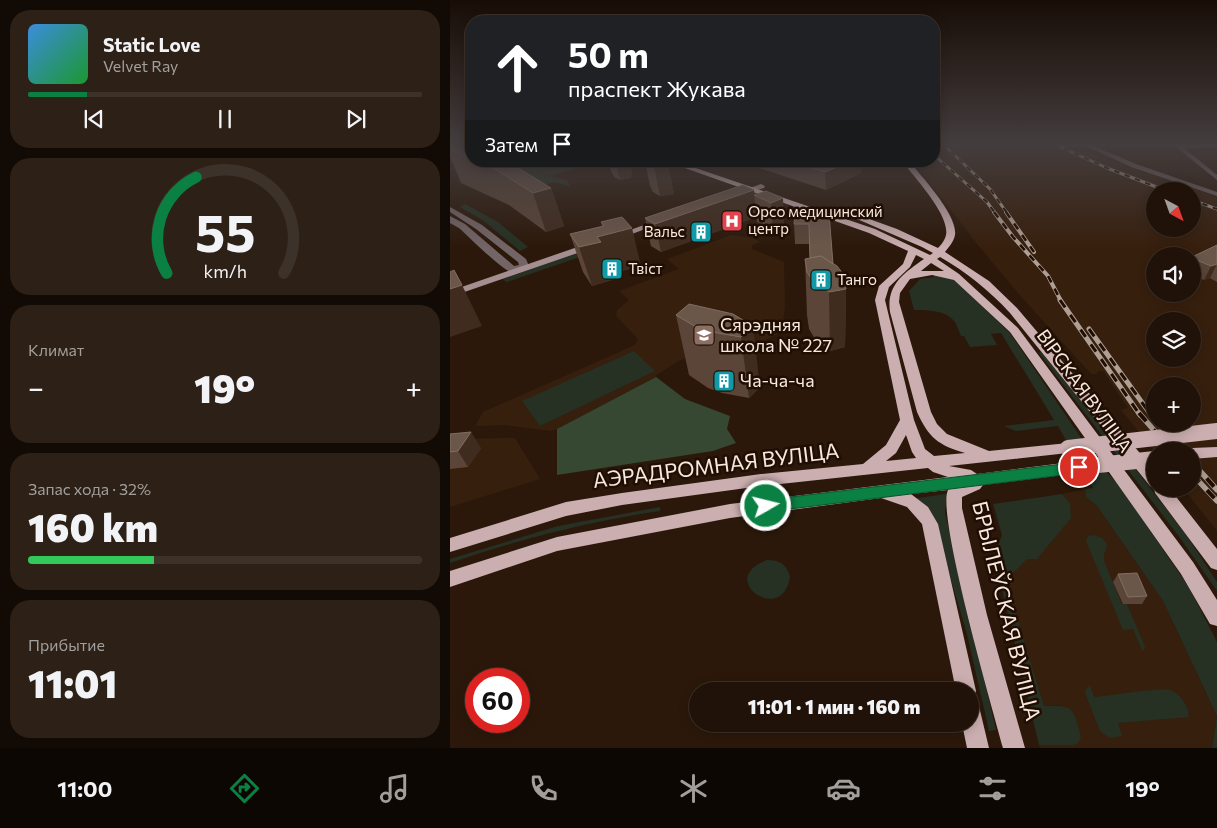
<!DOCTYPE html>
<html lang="ru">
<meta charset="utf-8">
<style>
:root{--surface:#201208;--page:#2d2016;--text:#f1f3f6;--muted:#a29e9c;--line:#3d3229;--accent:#0b8043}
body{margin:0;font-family:Commissioner,sans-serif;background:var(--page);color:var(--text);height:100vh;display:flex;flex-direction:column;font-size:19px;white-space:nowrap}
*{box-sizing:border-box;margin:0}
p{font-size:16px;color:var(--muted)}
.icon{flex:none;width:28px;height:28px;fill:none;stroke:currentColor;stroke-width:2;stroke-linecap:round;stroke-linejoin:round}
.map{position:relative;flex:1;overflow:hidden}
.details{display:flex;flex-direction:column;gap:10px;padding:10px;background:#120a04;width:450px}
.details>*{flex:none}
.guide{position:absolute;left:15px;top:15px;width:475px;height:152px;border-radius:20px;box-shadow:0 2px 12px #0003,0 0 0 1px var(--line);background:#202124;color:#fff;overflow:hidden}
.needle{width:32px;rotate:139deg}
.tools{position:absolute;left:696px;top:182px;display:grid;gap:10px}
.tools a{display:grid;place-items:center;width:55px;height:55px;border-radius:50%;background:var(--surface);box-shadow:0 2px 12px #0003,0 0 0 1px var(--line);font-size:25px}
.speed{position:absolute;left:15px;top:668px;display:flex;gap:10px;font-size:25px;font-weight:700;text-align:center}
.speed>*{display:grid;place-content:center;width:65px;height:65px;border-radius:50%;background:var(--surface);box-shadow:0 2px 12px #0003,0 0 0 1px var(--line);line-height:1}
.speed .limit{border:8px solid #d22;background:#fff;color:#111}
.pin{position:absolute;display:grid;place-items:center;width:42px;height:42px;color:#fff;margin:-21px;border:2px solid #fff;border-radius:50%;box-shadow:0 1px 5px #0007}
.me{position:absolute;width:55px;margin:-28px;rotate:82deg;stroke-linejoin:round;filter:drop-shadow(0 0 4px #0008)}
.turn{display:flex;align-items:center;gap:18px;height:105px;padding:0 20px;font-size:22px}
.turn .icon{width:65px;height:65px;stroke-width:2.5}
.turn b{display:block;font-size:35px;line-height:42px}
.then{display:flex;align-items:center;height:48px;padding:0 20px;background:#0003;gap:10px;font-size:19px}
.big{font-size:38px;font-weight:800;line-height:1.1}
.details .card{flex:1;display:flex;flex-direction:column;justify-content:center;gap:8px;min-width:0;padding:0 18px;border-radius:20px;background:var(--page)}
.details .dial{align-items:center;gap:0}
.dial svg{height:130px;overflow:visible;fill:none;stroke:var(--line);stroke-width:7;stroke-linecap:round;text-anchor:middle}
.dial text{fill:var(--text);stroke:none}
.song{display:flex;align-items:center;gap:15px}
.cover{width:60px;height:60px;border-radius:8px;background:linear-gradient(135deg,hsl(210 70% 55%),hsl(130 70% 35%))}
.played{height:5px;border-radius:2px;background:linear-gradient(90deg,var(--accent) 15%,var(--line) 15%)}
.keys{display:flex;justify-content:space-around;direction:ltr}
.heat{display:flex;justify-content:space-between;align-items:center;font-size:28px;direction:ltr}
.charge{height:8px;border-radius:4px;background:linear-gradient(90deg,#34c759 32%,var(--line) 0)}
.trip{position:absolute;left:239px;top:682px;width:290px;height:50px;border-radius:25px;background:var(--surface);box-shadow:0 2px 12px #0003,0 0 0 1px var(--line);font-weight:800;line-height:50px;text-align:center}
.menu{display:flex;height:80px;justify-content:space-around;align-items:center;background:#0d0703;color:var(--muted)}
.menu .icon{width:35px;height:35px}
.menu .selected{color:var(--accent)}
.menu b{font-size:22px;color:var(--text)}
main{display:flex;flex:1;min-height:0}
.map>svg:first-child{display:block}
</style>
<main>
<section class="details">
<div class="card">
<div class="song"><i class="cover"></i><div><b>Static Love</b><p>Velvet Ray</p></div></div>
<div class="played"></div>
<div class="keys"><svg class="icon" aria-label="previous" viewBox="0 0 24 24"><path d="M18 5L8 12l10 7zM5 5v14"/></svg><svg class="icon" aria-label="pause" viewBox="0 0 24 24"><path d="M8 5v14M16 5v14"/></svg><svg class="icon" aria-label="next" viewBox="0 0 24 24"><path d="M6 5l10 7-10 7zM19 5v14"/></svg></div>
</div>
<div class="card dial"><svg viewBox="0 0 100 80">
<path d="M14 69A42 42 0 1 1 86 69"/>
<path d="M14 69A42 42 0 0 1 32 10" stroke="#0b8043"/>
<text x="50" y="56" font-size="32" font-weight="700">55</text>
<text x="50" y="72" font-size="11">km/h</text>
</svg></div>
<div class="card"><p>Климат</p>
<div class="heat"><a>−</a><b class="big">19°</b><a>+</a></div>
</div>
<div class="card"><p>Запас хода · 32%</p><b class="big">160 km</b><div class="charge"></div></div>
<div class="card"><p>Прибытие</p><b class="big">11:01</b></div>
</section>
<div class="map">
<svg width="767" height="748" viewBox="0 0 767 748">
<rect width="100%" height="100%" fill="#2b180a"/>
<!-- built -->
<path fill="#371f0d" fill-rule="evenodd" d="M484,144H627L645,155L767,197V531L734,489H742V451L705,452L671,410L678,408L653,371H647V374H641L568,293L527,244L464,162L484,161ZM705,191H742V229H705ZM705,256H742V294H705ZM705,321H742V359H705ZM705,386H742V424H705Z
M281,235L303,238L310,242L302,245V249L334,262L335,305L332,332L287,354L254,349L227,362L205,376L206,377L107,429L101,431L54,425L25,426L33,412L185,345L188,339L166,316L167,310L179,300L169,291L229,269L217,259Z
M65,438L90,479L0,507V439Z
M635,489L636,497L647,506L713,601L767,716L762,748H590L589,745H623L610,705L594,706L556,580L577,558L620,503L612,494Z"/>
<!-- green -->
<path fill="#263023" d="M42,161H129L136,166L99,176L117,180L120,186L104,182L84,187Z
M15,204L48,222L78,247L70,251L34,221L10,207Z
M171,237L182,239L60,281L56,282L53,279Z
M484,274L505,280L560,333L648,463L669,485L740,589L767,642V748H762L767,716L713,601L647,506L636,497L635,489L643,488L608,426L566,431L554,426L604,420L551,333L541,334L547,345L520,347L514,336H511C509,332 508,328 506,324C499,310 477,310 464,310L459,291L470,279L484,277Z
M184,351L205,371L90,426L72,401Z
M591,352L637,406L737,536L767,582V591L730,538L589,353Z
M501,493L496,500L495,513L546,730L539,731L517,634L486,529L462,499Z
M612,494L620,503L621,518L587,559H577L556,580L594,706C625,705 623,708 631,737L628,743L623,745H589L544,556L552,535L543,504Z
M210,507V511C137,522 70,539 0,563V559L108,526Z
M644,535L652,538L657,544L656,550L654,553V561L672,604H677L695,647L694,650H692L683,629L673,630L636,541L638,536Z
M317,560C330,560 336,564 340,576C334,627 264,579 317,560Z
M640,685L644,697C659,696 710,687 719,690C731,693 738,706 739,717L668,723L672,736L660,738L650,731L636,695L635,691Z"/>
<!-- forest -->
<path fill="#364732" d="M206,377L235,399L280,416L277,429L286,443L263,451L107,475V429Z"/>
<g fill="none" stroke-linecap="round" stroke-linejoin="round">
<!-- minor -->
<path fill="#736566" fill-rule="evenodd" d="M632,144H639L686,164L767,192V196L681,167Z
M728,144H767V147L734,148L767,175V180L726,147Z"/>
<!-- tertiary -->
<path fill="#736566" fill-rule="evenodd" d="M0,207L32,225L76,259L79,266C74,272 69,273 61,272C52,270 18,236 9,228L0,223V216L15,224L64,266L69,265L68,262L26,229L0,212Z"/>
<!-- secondary -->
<path fill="#a58e90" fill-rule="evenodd" d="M311,184L315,186L314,188L290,195L286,193Z
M210,219L217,221L171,238H165L164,236Z
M142,242L145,243V247L0,297V291Z"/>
<!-- primary -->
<path fill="#cbaeb0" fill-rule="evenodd" d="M215,161H225L425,229L480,255L483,253L472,247L407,219L411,216L447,229L488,248C491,245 495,240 496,235C500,215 464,177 452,161H459C471,176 508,215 505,235C504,241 499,247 495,252L539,281L567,308L705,471V489H720L767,549V570L761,568L705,493L704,488L700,486L560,313C539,290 516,272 490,257L487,259L509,274L568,328L743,562L767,600V626L760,624L731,574L560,332L504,280L482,275L460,279L450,293L449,302L481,412L487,424L497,434L539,451L618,443L623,444L625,448L623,452L618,453L499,466L521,470L527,474L629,461L634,463L636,467L634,471L629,473L533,485L530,489L512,497V508L537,615L575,748H553C543,710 486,514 498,490L461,494L478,507L488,524L526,691L523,698L521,700L528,702L539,748H517L512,724H520V691H506L472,524L457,507L431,498L280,518L107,551L0,587V571L107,537L280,504L498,477L483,472L478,468L311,486L172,505L116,516L0,552V538L116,502L172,493L311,474L413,464L436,445L450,420L425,300L429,286L453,264L458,251L419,233ZM466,255L474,259C454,273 436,285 440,312L467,412C479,438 488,445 515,453L484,456L475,449L464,420L435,300L439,287L460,267ZM481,263L494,271H471ZM456,435L462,452L466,458L436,461L446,453Z
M767,447V457L742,459V451H736L742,448Z"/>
<!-- rail-far3 casing -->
<g stroke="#ae9e94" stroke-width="3">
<path id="rail-far3" d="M493,144L540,189L557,213
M604,144L657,168L717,191
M484,155L537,202L545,213
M742,200L767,209"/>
</g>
<!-- rail-far2 casing -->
<g stroke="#ae9e94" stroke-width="4">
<path id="rail-far2" d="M544,212L563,237L598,276L611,301
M556,212L584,252"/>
</g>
<!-- rail-far1 casing -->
<g stroke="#ae9e94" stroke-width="5">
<path id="rail-far1" d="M610,300L690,415
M639,329L701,415"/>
</g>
<!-- rail casing -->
<g stroke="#ae9e94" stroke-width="5.5">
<path id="rail" d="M689,413L722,451
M700,413L705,420
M709,424L733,451
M742,462L767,490
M742,474L767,501"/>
</g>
<!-- rail-far3 -->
<use href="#rail-far3" stroke="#210e03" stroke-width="2" stroke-dasharray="5.5" stroke-linecap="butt"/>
<!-- rail-far2 -->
<use href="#rail-far2" stroke="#210e03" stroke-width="2.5" stroke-dasharray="7" stroke-linecap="butt"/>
<!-- rail-far1 -->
<use href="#rail-far1" stroke="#210e03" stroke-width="3" stroke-dasharray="9" stroke-linecap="butt"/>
<!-- rail -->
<use href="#rail" stroke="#210e03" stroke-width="4" stroke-dasharray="11" stroke-linecap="butt"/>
<!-- primary-bridge -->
<path stroke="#cbaeb0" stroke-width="16" d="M618,448L767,431
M629,467L705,459"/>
</g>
<!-- wall -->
<path fill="#5a4538" d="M0,146L21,150V161H57L101,188L114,226L96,232L59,205L11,183L0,156Z
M158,161H179L182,174L180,178L170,180L164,177L161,171Z
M195,161H217L224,194L210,196L203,192L200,186Z
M287,161H412L411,173L376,190L306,167L303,168L287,163Z
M304,190L306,217L211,252L201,246L195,218Z
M316,191L334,225L323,230L307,222L304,195Z
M379,213L383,264L396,289L395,347L380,351L365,339L359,329L357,315L355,259L360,258L359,244H345L344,224Z
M151,222L191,266L160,274L162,280L142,286L133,272L120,234L152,226Z
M767,245V282L760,278L754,280L742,275V257Z
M283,314L310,387L299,398L272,393L258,388L239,375L226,315Z
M0,434L31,448L18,467L0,469Z
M668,574L697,596L692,604H673L663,582Z"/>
<!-- shaded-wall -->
<path fill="#402c1e" d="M140,161H152L151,162L141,164Z
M165,161H179L182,174L180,178L170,180Z
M203,161H217L224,194L210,196Z
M302,161H305L306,167L303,168Z
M401,161H412L411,173L376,190L375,172Z
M101,188L114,226L96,232L83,193Z
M304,190L306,217L211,252L205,224Z
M333,198L334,225L323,230L321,203Z
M182,228L191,266L160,274L162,280L142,286L129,247L147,237Z
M767,264L760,278L754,280L761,266Z
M12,285L32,326L0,337V289Z
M396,289L395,347L380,351L379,292Z
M303,326L310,387L299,398L291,337Z
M21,432L31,448L18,467L8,451Z"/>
<!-- building -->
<path fill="#6b574a" stroke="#816e61" d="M0,146L21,150V159L0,150Z
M27,161H57L101,188L83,193L45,169Z
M339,161H401L375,172Z
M293,185L304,190L205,224L195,218Z
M316,191L333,198L321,203L304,195Z
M379,213L383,264L371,256L360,258L359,224H344L345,214Z
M172,217L182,228L147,237L151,242L129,247L120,234L154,226L151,222Z
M767,245V264L761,266L742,258V257Z
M371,256L387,266L394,275L396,289L379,292L363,281L357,272L355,259Z
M4,270L12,285L0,289V272Z
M239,304L283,314L303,326L291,337L262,332L246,327L226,315Z
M21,432L8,451L0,452V434Z
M687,573L697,596L678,597L668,574Z"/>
<!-- sky -->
<linearGradient id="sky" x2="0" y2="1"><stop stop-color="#180d06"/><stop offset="0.58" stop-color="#443d3e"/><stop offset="1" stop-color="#443d3e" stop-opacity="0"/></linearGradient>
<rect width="767" height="248" fill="url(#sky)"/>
<!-- route -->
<path fill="#0b8043" stroke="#07532c" d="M629,462L634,464L636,467L634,471L629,473L316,512L310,510L308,506L310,502L316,500Z"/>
<!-- icons -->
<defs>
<g id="hospital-square" transform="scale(1.125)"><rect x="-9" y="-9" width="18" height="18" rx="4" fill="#e0444e" stroke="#210e03"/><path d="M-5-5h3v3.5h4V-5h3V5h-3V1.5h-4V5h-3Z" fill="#fff"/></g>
<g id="building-square" transform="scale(1.125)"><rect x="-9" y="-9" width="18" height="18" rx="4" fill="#0f9aa8" stroke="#210e03"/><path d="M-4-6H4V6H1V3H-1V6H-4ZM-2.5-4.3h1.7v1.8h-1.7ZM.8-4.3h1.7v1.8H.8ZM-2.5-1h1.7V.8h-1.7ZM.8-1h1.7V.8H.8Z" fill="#fff"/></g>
<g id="school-square" transform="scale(1.125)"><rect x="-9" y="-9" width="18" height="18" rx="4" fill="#8d6e63" stroke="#210e03"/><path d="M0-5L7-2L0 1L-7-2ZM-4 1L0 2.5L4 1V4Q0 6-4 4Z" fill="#fff"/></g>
</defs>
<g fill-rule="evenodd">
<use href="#hospital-square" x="282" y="221"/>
<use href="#building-square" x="251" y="232"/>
<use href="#building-square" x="162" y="269"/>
<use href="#building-square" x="371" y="280"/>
<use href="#school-square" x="254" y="335"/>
<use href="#building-square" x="274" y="381"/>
</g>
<g text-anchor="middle" stroke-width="5" stroke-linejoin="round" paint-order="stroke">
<!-- far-poi labels -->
<g font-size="15" fill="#f7e9e0" stroke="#210e03" text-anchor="start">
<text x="298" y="217">Орсо медицинский<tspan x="298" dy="17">центр</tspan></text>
<text x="235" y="237" text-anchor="end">Вальс</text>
<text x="178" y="274">Твіст</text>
<text x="387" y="285">Танго</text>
</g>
<!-- poi labels -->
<g font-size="18" fill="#f7e9e0" stroke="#210e03" text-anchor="start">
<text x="270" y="331">Сярэдняя<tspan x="270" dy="21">школа № 227</tspan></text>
<text x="290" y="387">Ча-ча-ча</text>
</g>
<!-- street labels -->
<g font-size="18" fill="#f7e9e0" stroke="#210e03">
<text transform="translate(634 391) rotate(54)" y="6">ВІРСКАЯ ВУЛІЦА</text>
</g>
<!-- near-street labels -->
<g font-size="21" fill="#f7e9e0" stroke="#210e03">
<text transform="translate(266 466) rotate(-7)" y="7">АЭРАДРОМНАЯ ВУЛІЦА</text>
<text transform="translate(556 611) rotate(76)" y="7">БРЫЛЕЎСКАЯ ВУЛІЦА</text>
</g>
</g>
</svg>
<div class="tools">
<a><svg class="needle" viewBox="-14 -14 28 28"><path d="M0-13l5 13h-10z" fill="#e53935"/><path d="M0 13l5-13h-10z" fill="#a29e9c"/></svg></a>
<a><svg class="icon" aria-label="sound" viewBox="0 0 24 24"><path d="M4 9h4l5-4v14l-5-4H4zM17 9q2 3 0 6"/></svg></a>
<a><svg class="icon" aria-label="layers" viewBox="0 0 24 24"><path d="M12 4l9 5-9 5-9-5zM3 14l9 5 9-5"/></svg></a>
<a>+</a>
<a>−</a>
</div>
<div class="speed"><div class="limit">60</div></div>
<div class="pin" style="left:629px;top:467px;background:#d93025"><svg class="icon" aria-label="arrive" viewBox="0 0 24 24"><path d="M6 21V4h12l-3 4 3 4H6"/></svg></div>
<svg class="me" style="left:316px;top:506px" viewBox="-20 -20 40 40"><circle r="17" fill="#0b8043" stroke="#fff" stroke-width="3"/><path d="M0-11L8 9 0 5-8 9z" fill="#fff"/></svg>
<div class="trip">11:01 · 1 мин · 160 m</div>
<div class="guide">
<div class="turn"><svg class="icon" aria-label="ahead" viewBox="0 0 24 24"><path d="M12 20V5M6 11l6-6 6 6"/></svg><div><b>50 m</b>праспект Жукава</div></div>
<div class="then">Затем<svg class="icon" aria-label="arrive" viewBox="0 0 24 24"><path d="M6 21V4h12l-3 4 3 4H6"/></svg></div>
</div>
</div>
</main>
<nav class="menu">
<b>11:00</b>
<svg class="icon selected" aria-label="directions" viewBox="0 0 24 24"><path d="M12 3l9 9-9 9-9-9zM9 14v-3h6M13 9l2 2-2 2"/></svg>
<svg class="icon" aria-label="music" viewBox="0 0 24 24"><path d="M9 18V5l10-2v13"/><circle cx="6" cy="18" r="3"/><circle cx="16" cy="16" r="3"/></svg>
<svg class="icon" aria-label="phone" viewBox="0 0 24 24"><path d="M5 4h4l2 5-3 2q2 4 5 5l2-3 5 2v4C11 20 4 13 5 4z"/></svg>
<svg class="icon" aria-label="climate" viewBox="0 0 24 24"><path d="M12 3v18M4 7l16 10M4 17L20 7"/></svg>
<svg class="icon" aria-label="car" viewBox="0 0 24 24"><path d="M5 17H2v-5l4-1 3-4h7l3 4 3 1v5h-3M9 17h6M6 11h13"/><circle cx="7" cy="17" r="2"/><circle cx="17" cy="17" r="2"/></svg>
<svg class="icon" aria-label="filters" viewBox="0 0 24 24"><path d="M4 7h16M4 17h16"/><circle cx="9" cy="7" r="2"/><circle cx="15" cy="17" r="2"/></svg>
<b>19°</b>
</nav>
